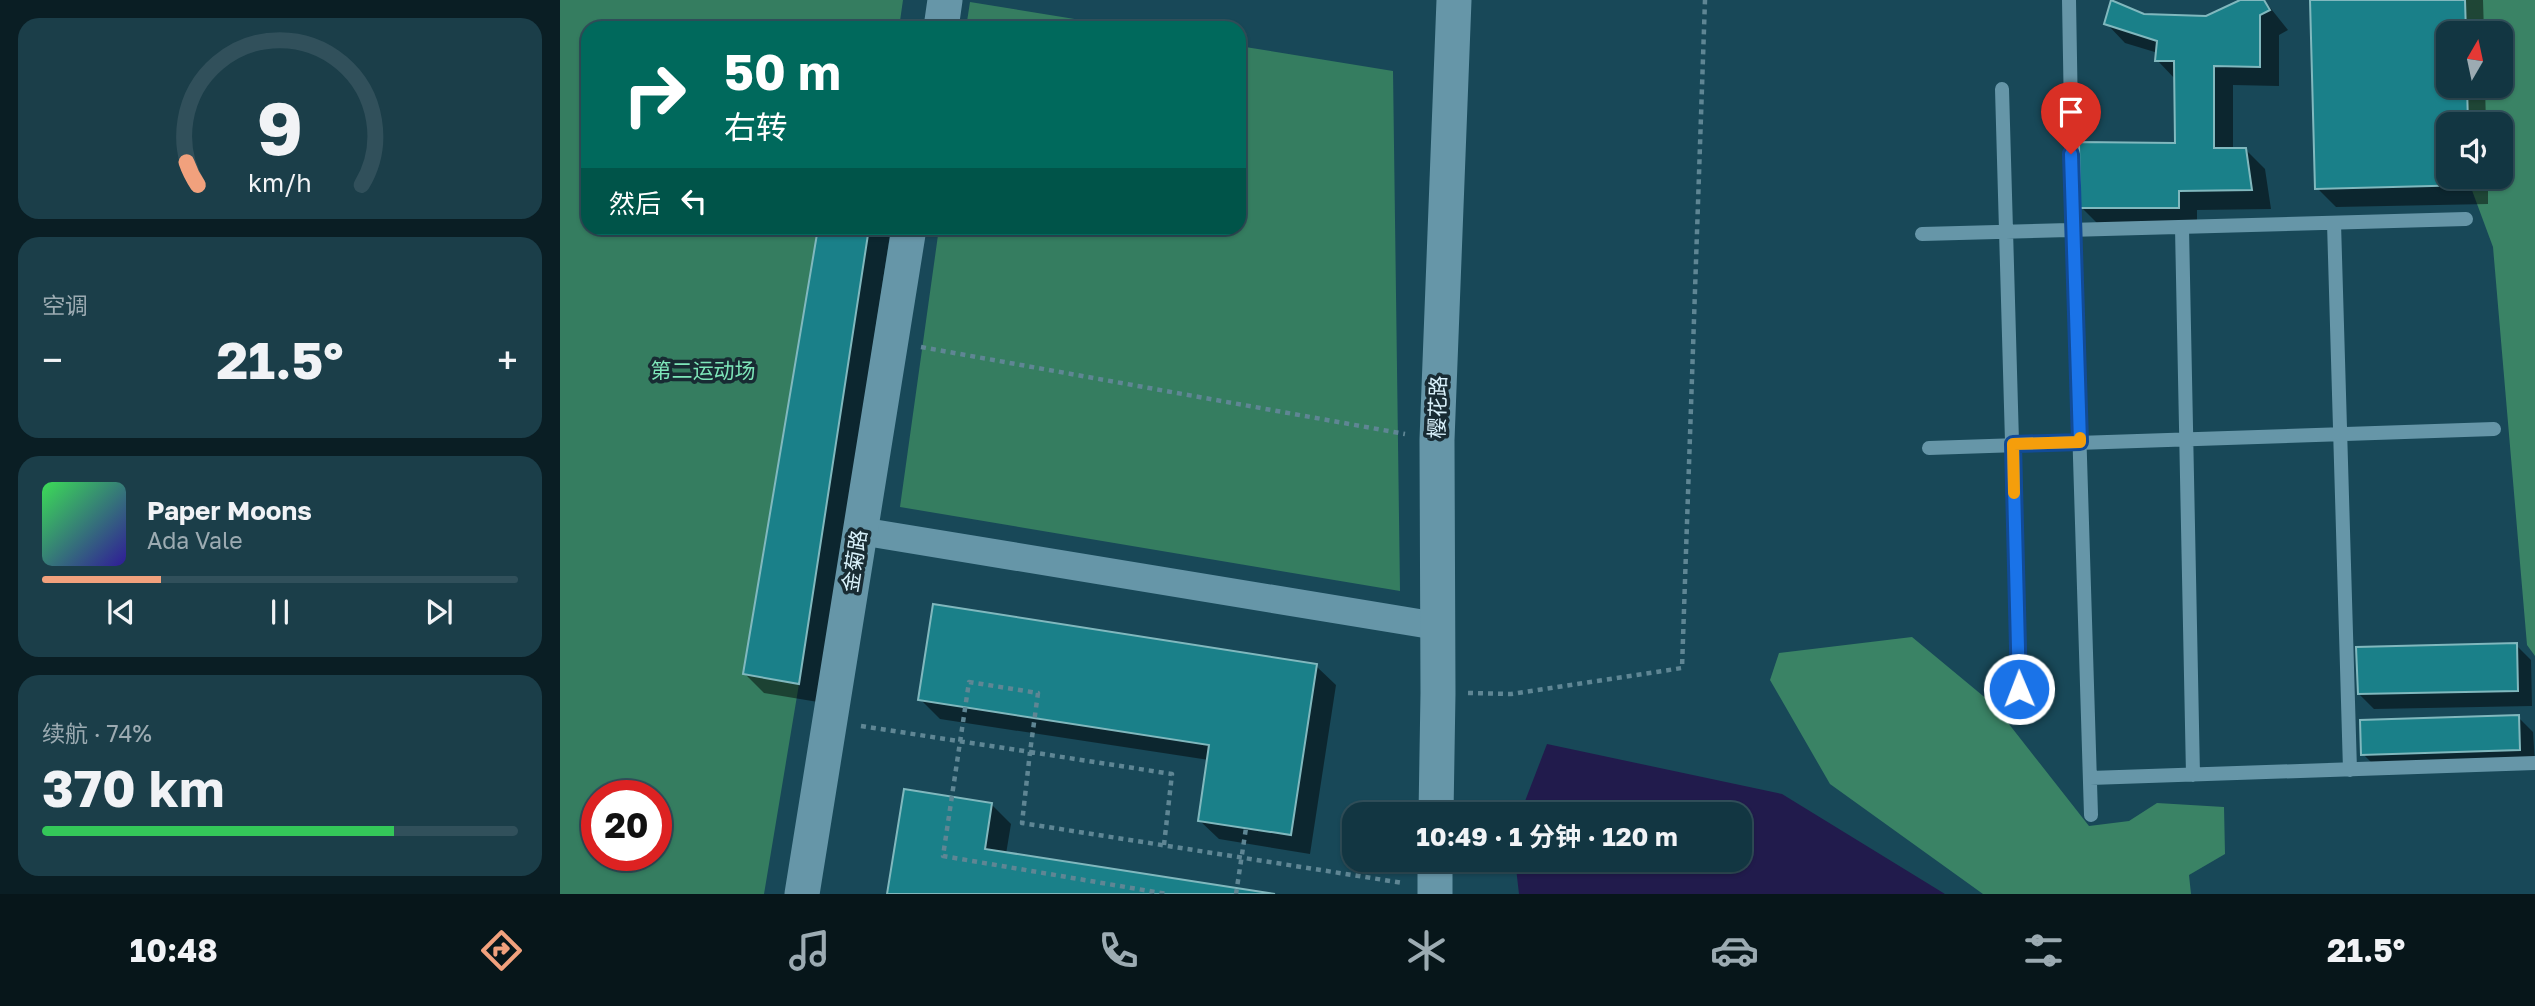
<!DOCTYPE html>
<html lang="zh">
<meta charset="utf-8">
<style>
:root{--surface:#123642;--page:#1b3e49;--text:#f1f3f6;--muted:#9cabb2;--line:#31505b;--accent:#f1a17d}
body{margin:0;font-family:"Golos Text","Noto Sans SC",sans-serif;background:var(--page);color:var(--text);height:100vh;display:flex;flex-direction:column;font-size:26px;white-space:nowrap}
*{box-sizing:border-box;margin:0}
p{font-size:23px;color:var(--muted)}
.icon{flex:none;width:38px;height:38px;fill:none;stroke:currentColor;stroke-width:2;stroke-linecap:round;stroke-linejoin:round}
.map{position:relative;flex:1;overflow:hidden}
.details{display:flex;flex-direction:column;gap:18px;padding:18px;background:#0a1e24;width:560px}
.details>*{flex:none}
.banner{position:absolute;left:21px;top:21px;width:665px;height:214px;border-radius:21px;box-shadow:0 2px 5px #0004,0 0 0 2px var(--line);background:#00695c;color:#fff;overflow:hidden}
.needle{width:46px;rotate:9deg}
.fabs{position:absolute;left:1876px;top:21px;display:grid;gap:14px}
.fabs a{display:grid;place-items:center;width:77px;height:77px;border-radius:14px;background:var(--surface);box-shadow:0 2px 5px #0004,0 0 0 2px var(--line);font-size:35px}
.speed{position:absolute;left:21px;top:780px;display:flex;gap:14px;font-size:35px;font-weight:700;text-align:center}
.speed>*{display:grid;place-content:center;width:91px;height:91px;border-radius:50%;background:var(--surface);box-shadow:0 2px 5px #0004,0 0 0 2px var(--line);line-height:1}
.speed .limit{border:10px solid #d22;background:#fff;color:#111}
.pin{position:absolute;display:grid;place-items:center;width:60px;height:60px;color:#fff;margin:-72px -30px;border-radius:50% 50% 50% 0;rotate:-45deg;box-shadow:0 0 7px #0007}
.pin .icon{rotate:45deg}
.me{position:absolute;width:77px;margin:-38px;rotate:359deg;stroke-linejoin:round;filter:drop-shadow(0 0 5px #0008)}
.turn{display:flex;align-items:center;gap:24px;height:147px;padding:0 28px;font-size:32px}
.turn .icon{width:91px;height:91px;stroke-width:2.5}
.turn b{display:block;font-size:49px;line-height:60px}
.then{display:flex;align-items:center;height:66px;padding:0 28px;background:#0003;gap:14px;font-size:26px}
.big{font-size:52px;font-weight:700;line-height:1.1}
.details .card{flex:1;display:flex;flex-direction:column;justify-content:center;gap:10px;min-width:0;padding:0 24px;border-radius:21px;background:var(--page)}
.details .dial{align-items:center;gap:0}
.dial svg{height:182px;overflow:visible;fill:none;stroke:var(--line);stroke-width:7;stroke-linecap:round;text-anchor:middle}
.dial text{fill:var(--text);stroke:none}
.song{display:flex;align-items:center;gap:21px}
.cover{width:84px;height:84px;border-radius:10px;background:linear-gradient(135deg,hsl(130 70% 55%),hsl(250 70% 35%))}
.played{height:7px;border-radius:4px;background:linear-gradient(90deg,var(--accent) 25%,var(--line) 25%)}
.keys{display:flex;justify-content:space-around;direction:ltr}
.heat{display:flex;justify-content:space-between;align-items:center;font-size:38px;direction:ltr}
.charge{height:10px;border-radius:5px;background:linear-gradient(90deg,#34c759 74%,var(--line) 0)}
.trip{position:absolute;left:782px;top:802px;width:410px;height:70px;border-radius:21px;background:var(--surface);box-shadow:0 2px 5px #0004,0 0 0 2px var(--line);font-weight:700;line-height:70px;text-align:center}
.tab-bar{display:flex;height:112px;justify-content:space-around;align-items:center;background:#07161a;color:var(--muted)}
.tab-bar .icon{width:49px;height:49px}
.tab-bar .on{color:var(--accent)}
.tab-bar b{font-size:32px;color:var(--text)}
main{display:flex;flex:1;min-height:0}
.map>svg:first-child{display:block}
</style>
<main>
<section class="details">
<div class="card dial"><svg viewBox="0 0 100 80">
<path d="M14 69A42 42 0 1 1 86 69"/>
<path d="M14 69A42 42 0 0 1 9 59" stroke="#f1a17d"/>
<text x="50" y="56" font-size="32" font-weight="700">9</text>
<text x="50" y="72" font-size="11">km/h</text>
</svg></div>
<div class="card"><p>空调</p>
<div class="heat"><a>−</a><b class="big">21.5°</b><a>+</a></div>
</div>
<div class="card">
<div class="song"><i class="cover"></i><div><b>Paper Moons</b><p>Ada Vale</p></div></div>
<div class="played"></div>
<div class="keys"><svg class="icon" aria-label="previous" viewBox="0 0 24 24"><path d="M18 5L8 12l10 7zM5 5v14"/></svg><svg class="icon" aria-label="pause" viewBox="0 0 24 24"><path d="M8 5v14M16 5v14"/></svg><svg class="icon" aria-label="next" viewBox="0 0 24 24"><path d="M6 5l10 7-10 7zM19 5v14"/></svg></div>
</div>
<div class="card"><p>续航 · 74%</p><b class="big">370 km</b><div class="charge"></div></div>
</section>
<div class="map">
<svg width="1975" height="894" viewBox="0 0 1975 894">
<rect width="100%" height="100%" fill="#184858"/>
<!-- green -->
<path fill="#357d60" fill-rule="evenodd" d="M0,0H343L339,28H28V228H309L239,684L204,894H0ZM37,796H96V856H37Z
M410,2L570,28H406Z
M679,46L833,71L840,591L340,507L379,228H679Z"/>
<!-- forest -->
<path fill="#3a8365" d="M1905,0H1975V656L1967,645L1933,247L1910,185L1909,177H1941V124H1908L1907,86H1941V33H1906Z
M1352,637L1434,705L1529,826L1569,821L1597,803L1664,807L1665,854L1629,875L1631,894H1423L1270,784L1210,680L1219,653Z"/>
<!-- water -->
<path fill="#211b4c" d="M987,744L1222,794L1385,894H959L955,859H1180V814H960Z"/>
<!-- shadow -->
<path fill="#0007" d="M1684,0H1704L1728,30L1719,35V86L1673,85V150L1685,149L1705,169L1711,209L1637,210V226L1541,227L1522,208L1616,145V80L1597,60L1598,53L1565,43L1546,23L1584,15L1647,18Z
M1752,0H1923L1924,33H1888V86H1925L1926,124H1888V177H1928V204L1776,207L1757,188Z
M259,228H331L258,702L204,693L185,674Z
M1956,645L1971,660L1972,706L1814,709L1799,694Z
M756,666L776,685L750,854L659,839L639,820L649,760L380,719L360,699Z
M1958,717L1973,732L1975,764L1818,769L1803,754Z
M345,791L432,805L451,824L446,854L704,894H329Z"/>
<!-- building -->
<path fill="#1a8089" stroke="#81b8be" stroke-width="2" d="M1551,0L1584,14L1646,16L1680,0H1704L1710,10L1700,15V67L1654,66V148H1686L1692,190L1619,191V208H1520L1519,142L1615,143L1614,61H1595L1597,41L1544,24Z
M1750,0H1905L1906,33H1888V86H1907L1908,124H1888V177H1909L1910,185L1755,189Z
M258,228H309L239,684L183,674Z
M373,604L757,664L731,835L638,821L649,745L358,700Z
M1957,643L1958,691L1798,694L1796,647Z
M1959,715L1960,750L1801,755L1800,720Z
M344,789L432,803L425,849L715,894H327Z"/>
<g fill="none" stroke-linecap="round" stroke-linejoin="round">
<!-- path -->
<path stroke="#5f8694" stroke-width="4.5" stroke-dasharray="5 5" stroke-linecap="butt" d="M361,347L845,434
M908,693L951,694L1122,668L1145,0
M301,726L470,752L462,823L843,883
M604,845L612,774L470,752L478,693L409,682L383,856L607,894
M676,894L686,828"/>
<!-- service -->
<path stroke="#6696a8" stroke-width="14" d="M1509,0L1513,231L1531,815
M1442,89L1459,689
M1774,223L1790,770
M1622,228L1633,775
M1362,234L1906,219
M1369,448L1934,429
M1530,778L1975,763"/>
<!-- minor -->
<path stroke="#6696a8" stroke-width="28" d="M300,531L877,626"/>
<!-- tertiary -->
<path stroke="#6696a8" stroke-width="35" d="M381,28L385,0
M876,814L878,693L877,440L894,0
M242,894L349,228
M875,894V859"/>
</g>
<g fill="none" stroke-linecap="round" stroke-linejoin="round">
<!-- route casing -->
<g stroke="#114b97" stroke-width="18">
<path id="route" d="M1459,689L1453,444L1520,442L1511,154"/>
</g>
<!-- route -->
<use href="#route" stroke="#1a73e8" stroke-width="12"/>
<!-- slow -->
<path stroke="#f59e0b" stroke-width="12" d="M1454,493L1453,444L1520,442V438"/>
</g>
<g text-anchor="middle" stroke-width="7" stroke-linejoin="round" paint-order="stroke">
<!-- park labels -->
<g font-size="21" fill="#7ee7ba" stroke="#182b33">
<text x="143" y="378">第二运动场</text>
</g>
<!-- street labels -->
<g font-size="21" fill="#daf2fc" stroke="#182b33">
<text transform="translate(878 407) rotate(-88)" y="7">樱花路</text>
<text transform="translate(295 561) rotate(-81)" y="7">金菊路</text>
</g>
</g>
</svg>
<div class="fabs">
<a><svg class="needle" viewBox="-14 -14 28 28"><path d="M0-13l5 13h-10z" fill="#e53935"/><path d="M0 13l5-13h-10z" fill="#9cabb2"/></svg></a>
<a><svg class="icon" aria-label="sound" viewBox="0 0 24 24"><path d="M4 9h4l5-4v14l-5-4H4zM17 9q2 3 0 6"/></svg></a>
</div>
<div class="speed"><div class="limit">20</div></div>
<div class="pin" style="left:1511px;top:154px;background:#d93025"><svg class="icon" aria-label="arrive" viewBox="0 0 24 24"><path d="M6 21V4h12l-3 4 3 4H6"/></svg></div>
<svg class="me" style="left:1459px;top:689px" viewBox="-20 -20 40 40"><circle r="17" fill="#1a73e8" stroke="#fff" stroke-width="3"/><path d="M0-11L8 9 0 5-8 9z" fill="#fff"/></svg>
<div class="trip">10:49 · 1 分钟 · 120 m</div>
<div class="banner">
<div class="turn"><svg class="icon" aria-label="right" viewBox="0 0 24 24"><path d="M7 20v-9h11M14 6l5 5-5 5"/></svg><div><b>50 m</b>右转</div></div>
<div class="then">然后<svg class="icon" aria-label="left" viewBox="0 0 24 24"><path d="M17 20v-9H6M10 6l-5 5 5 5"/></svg></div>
</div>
</div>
</main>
<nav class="tab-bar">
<b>10:48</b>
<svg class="icon on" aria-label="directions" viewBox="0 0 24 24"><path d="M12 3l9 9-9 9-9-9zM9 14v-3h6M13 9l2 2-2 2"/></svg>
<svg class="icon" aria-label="music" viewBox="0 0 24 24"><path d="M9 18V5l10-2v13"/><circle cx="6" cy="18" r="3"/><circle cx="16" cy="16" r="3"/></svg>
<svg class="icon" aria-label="phone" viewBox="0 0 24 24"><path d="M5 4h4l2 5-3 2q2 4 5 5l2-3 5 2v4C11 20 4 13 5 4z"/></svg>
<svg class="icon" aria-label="climate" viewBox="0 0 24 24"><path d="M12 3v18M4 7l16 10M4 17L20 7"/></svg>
<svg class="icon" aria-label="car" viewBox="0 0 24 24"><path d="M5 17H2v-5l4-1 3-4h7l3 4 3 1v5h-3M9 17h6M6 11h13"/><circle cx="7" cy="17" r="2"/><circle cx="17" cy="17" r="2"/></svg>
<svg class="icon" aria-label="filters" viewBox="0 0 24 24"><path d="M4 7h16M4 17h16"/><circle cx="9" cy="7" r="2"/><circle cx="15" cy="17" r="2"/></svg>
<b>21.5°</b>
</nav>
